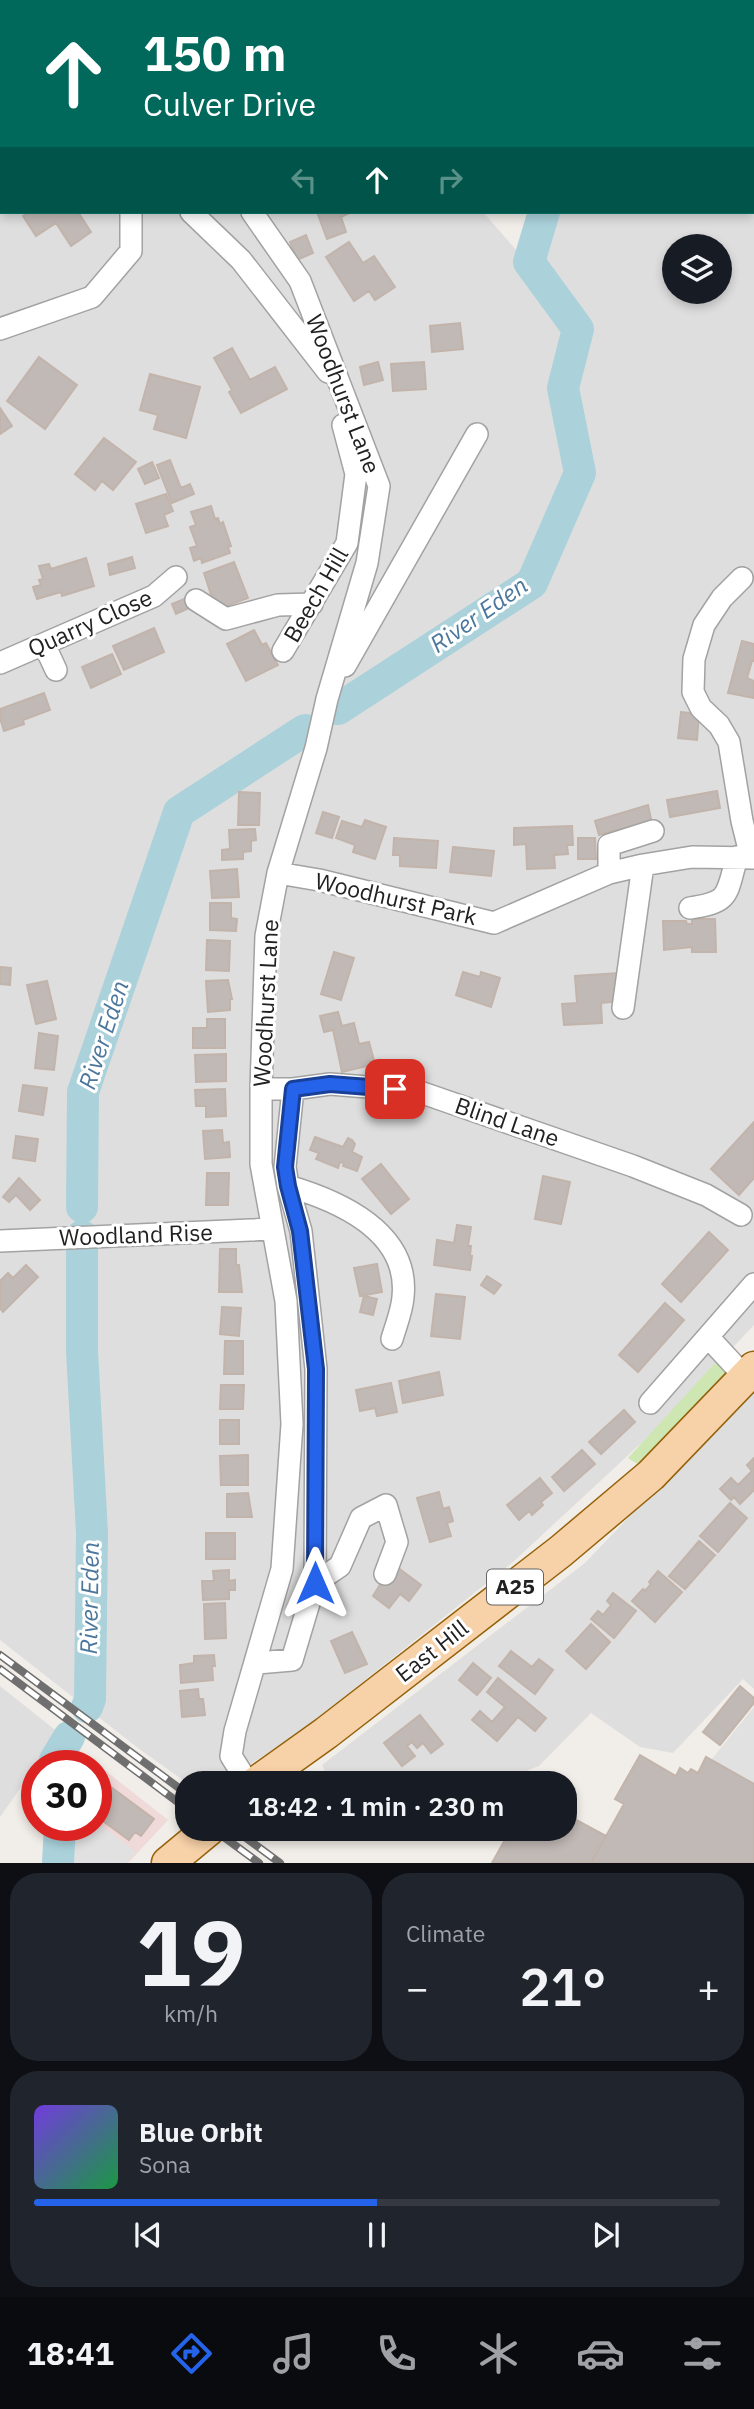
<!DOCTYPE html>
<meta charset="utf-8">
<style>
:root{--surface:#171b24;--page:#20242c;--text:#f1f3f6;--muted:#9ea1a6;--line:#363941;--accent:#2563eb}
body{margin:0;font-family:"IBM Plex Sans",sans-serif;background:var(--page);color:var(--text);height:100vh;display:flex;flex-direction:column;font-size:26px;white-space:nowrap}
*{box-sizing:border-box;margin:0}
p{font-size:23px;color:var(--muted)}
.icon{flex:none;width:38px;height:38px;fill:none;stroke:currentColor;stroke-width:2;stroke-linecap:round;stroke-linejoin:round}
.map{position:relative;height:1863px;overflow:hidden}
.side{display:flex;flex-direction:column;gap:10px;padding:10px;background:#0d0f14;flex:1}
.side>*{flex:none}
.hud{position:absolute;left:0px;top:0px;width:754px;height:214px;box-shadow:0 4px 10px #0003;background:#00695c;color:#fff;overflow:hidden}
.controls{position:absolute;left:662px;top:234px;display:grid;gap:14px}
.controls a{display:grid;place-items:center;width:70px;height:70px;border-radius:50%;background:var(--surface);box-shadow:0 4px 10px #0003;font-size:35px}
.speed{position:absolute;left:21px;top:1750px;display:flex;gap:14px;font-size:35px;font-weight:700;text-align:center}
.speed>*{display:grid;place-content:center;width:91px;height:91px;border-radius:50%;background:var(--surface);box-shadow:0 4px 10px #0003;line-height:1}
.speed .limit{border:10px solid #d22;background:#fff;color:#111}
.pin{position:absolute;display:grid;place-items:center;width:60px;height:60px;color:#fff;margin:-30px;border-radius:14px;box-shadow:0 4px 10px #0006}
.me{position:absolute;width:77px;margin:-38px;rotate:0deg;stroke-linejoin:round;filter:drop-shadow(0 0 5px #0008)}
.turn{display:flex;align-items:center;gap:24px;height:147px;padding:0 28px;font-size:32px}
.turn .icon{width:91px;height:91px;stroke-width:2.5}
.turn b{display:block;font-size:49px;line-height:60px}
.lanes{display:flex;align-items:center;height:66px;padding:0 28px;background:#0003;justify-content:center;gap:35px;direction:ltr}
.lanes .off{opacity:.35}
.big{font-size:52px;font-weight:600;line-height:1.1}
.side .widget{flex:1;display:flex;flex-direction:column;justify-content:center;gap:10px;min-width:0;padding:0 24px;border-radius:28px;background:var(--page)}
.side .dial{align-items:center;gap:0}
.dial b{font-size:91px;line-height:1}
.song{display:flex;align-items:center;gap:21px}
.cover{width:84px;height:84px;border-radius:10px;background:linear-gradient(135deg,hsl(260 70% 55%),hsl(140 70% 35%))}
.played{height:7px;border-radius:4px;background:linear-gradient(90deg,var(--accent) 50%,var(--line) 50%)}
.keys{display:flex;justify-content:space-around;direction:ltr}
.heat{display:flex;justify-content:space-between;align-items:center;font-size:38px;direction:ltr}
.side .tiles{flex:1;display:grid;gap:10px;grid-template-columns:1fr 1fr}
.widget:last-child{grid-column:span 2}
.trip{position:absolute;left:175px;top:1771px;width:402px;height:70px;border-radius:28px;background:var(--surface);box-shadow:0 4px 10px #0003;font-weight:600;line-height:70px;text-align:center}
.menu{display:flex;height:112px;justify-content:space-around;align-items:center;background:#090b0e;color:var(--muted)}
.menu .icon{width:49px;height:49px}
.menu .on{color:var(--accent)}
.menu b{font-size:32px;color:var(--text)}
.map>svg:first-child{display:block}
</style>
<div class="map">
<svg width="754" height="1863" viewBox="0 0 754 1863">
<rect width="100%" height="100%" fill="#f1ede8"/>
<!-- residential -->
<path fill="#dfdede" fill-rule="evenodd" d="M0,0L303,2H2V212H483L517,251L530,212H752V2H597L754,0V1325L651,1434L513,1562L301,1731L222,1783H187L138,1748L0,1640ZM674,247H719V292H674Z
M754,1386V1689L743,1679L673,1753L640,1747L591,1713L539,1766L526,1771L474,1773L433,1783H331L322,1765L585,1563Z
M0,1686L59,1733L0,1817Z"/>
<!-- commercial -->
<path fill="#f0d9d9" d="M70,1743L168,1820L128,1863H65L68,1825H96V1766H69Z"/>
<!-- grass -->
<path fill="#cee7b2" d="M715,1363L722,1366L726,1374L647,1462L639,1465L628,1458Z"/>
<!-- parking -->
<path fill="#e1e1e1" d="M754,1707V1784L711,1760Z
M96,1822L136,1852L126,1863H66L68,1825H96Z"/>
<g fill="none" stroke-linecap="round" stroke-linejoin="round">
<!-- river -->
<path stroke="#abd2db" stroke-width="32" d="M494,0L495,2
M338,709L532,583L580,473L563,388L578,329L529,262L544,212
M82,1207L83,1092L179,812L305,730
M82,1236V1351L92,1533L90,1699L87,1707
M56,1766L55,1760L69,1737
M58,1863L60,1825"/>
</g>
<!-- building -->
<path fill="#c1b9b5" stroke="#c2b4ab" stroke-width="2" d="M29,212H78L91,232L71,246L56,223L36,236L23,216Z
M317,212H351L341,217L346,232L327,239Z
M306,235L313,253L297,260L290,242Z
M349,242L363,263L374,256L395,287L375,300L369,291L354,301L326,257Z
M460,323L463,349L432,352L430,326Z
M232,348L250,380L275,367L287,389L241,413L229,392L232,390L214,358Z
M39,357L77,385L45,429L7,401Z
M378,362L383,380L364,385L360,367Z
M424,362L426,389L393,391L391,364Z
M150,374L200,387L186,438L154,429L158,415L140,410Z
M0,408L12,426L0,434Z
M104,438L136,462L113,490L102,481L95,490L75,474Z
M170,460L181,488L190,484L194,494L172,503L157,465Z
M152,462L159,478L145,484L138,469Z
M166,494L173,511L164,515L168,526L146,533L136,504Z
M211,506L215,519L218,518L220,524L223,522L231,546L228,547L230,553L202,563L201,558L194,561L190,548L197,546L190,527L196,525L191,512Z
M132,557L135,568L110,575L108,564Z
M86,558L94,586L62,596L61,592L37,599L33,587L41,585L39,580L43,579L39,566L49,564L51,569Z
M234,562L248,598L216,610L204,573Z
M184,599L189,608L176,614L172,604Z
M154,628L164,652L124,670L113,646Z
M254,630L262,645L266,643L278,665L246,681L227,644Z
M742,641L754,644V661H752L747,678L754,681V698L728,693Z
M112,654L121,674L91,688L82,667Z
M44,693L50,710L23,720L24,724L4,731L0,718V709Z
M681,712L699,714L697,740L678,738Z
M717,791L720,808L670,817L667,800Z
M239,792L260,793L259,825H238Z
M648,805L652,824L620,834L619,829L599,835L595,821Z
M323,812L339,817L332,838L316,833Z
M365,820L386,827L375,859L353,852L355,845L336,838L342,821L362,827Z
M572,826L573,845H567L568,854L554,855L555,868L527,869L526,844L514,845V828Z
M255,829L256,840L251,841V851L243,852V859L222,860V850L230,849L229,830Z
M394,838L438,841L436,868L400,866V855H393Z
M578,838H595L596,859H578Z
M453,847L494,851L491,876L450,872Z
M237,869L239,897L212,898L210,871Z
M210,903H231V918L237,919L236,931L210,930Z
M692,919H715L716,952H692V947L664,950L663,921H686L687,924H692Z
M207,940L230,941L229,971L206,970Z
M334,952L354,958L341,1000L321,994Z
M0,967L11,968L10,985L0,984Z
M463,972L480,977L481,972L500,978L491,1007L456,995Z
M618,973L620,1001L601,1003L602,1023L564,1025L562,1004L577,1003L575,976Z
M228,980L232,999H230V1010L208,1012L206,981Z
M47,981L56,1019L36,1024L27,985Z
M338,1012L342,1026L354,1023L359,1044L369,1042L375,1064L342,1072L333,1030L324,1032L320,1016Z
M207,1019H225V1048H193V1028H207Z
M39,1033L58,1036L54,1070L35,1068Z
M226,1054V1081L196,1082L195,1055Z
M23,1085L47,1088L43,1115L19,1111Z
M225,1089L226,1116L206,1117V1106H196L195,1090Z
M754,1122V1178L739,1195L711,1169Z
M222,1130L223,1143L229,1142L230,1157L205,1159L203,1131Z
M16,1136L38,1139L35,1161L13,1158Z
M315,1137L343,1147L348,1138L352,1140L355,1144L352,1152L362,1157L357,1171L343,1166L344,1163L340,1162L338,1168L316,1159L319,1153L310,1150Z
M381,1164L409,1199L391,1214L362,1179Z
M207,1173H229L228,1205H206Z
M543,1176L570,1182L561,1224L535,1219Z
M19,1178L40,1200L30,1210L16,1195L9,1202L3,1197Z
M457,1225L471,1227L468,1246H471L470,1256H472L470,1270L434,1265L437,1240L454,1243Z
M709,1232L728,1250L681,1302L662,1284Z
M220,1249H236V1265H239L242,1292H219Z
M377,1264L382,1292L360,1296L354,1268Z
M26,1265L38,1277L3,1312L0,1308V1281L8,1273L13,1278Z
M487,1276L501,1285L494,1294L481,1285Z
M436,1294L465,1297L460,1339L431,1336Z
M364,1296L377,1299L373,1315L360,1312Z
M665,1303L684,1320L638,1372L619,1355Z
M222,1307L241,1308L239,1336L220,1334Z
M225,1341H243V1374H224Z
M439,1372L443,1395L403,1403L399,1381Z
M391,1383L397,1412L377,1416L375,1408L360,1411L356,1390Z
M221,1385H244L243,1409H220Z
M624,1410L635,1422L601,1454L589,1442Z
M220,1420H239V1444H220Z
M582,1450L595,1464L564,1491L552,1477Z
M248,1455V1485H221L220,1456Z
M754,1458V1490L740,1504L734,1497L731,1500L720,1489L731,1478L738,1485L752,1471L747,1465Z
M540,1478L552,1493L541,1502L543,1505L532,1515L529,1511L519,1520L507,1505Z
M439,1492L443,1509L449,1507L453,1521L447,1523L451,1536L430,1542L417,1498Z
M248,1493L252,1517H227V1494Z
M730,1503L747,1518L718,1552L700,1536Z
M206,1533H235V1559H206Z
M699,1541L715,1555L685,1589L669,1576Z
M393,1564L421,1585L409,1601L400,1594L389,1608L373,1596Z
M229,1570V1581L235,1580V1590H229V1599L203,1600L202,1581H214L213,1571Z
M658,1571L682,1592L655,1622L632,1601L643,1589L645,1591L651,1584L649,1582Z
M613,1593L636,1611L614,1638L591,1619L598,1611L603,1615L611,1605L607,1601Z
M225,1603L226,1638L205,1639L204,1604Z
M591,1624L610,1642L586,1669L566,1651Z
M352,1632L367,1664L345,1673L331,1641Z
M511,1651L532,1667L539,1659L553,1670L535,1694L499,1666Z
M214,1655L215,1666H212L213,1680L181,1683L180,1665L194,1663V1656Z
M473,1663L491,1678L477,1695L459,1680Z
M498,1678L546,1718L535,1731L518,1717L497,1741L472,1720L480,1711L492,1722L505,1707L487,1692Z
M740,1686L754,1698V1703L720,1745L703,1732Z
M198,1689L199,1699H203L205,1715L182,1717L180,1691Z
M420,1715L443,1744L431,1753L423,1743L417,1748L412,1742L407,1746L415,1756L402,1766L384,1743Z
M640,1755L676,1776L680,1768L688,1773L691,1769L698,1773L706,1757L754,1784V1863H591L624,1804L615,1799Z
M96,1776L154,1819L141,1836L135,1832L129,1840L96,1816Z
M565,1814L606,1836L591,1863H492L511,1829H565Z"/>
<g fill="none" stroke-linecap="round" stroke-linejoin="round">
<!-- street casing -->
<g stroke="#a2a2a2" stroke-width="24">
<path id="street" d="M105,0L106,2
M720,2V0
M752,32L754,33
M191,212L241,260L328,372
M0,329L92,297L131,251V212
M742,578L722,598L704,625L694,659L693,692L701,708L719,725L729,742L742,821L751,857
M196,600L226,619L278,605L312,604
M44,644L56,670
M283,651L347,543L356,474L343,425
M0,663L154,596L176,577
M345,666L477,434
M278,873L319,880L494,923L609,873L643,865L692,857L754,858
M609,873V845L653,831
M690,908C731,902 726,895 737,857
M623,1008L643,865
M261,1089H293L330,1084L417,1091L633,1166L706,1195L741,1215
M293,1089L285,1167L288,1186C339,1201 410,1232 403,1297C402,1311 396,1325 392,1339
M0,1241L272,1229
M709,1338L746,1378
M650,1403L754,1284
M315,1583L340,1566L361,1518L386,1505L397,1542L385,1574
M257,1663L292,1660L315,1583L316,1369L301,1231L288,1186
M248,1783L231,1756L235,1731L282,1569L292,1424L286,1301L261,1164V1089L266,936L278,873L316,748L327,699L367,563L379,486L300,281L252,212"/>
</g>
<!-- primary casing -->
<g stroke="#956109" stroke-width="35">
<path id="primary" d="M256,1783L326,1733L561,1551L651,1475L754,1368
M168,1863L209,1829"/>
</g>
<!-- street -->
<use href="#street" stroke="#fff" stroke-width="21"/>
<!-- primary -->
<use href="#primary" stroke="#f7d1a7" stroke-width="32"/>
<!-- rail casing -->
<g stroke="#6f6f6f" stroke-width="8">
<path id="rail" d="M0,1655L187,1794
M0,1669L187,1809
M213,1829L259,1863
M234,1829L280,1863"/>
</g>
<!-- rail -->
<use href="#rail" stroke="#fff" stroke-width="5" stroke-dasharray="16" stroke-linecap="butt"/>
</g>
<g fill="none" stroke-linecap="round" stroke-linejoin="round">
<!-- route casing -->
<g stroke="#184099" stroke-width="18">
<path id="route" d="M315,1583L316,1369L300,1231L288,1186L285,1167L293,1089L330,1084L395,1089"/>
</g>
<!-- route -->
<use href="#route" stroke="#2563eb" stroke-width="12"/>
</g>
<g text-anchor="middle" stroke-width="6" stroke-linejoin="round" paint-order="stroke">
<!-- shield labels -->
<rect fill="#fff" stroke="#646464" stroke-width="2" x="487" y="1569.5" width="56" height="35" rx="5"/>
<g font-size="21" font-weight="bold" fill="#212121">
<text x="515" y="1594">A25</text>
</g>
<!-- street labels -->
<g font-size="23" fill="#212121" stroke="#fff">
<text transform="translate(343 394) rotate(69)" y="8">Woodhurst Lane</text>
<text transform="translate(316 595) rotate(-60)" y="8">Beech Hill</text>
<text transform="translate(90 623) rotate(-24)" y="8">Quarry Close</text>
<text transform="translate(396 899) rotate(13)" y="8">Woodhurst Park</text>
<text transform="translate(266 1003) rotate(-87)" y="8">Woodhurst Lane</text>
<text transform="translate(507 1122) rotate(19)" y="8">Blind Lane</text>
<text transform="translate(136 1235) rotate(-2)" y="8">Woodland Rise</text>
<text transform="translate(432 1651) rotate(-38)" y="8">East Hill</text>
</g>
<!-- water labels -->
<g font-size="24" font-style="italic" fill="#4c779c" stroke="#fff">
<text transform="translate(479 615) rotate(-35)" y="8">River Eden</text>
<text transform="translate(104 1035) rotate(-72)" y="8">River Eden</text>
<text transform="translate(90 1598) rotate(-89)" y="8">River Eden</text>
</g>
</g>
</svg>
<div class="controls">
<a><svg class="icon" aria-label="layers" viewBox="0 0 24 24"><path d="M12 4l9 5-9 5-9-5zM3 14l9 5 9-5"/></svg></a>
</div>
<div class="speed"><div class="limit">30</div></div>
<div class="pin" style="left:395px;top:1089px;background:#d93025"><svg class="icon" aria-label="arrive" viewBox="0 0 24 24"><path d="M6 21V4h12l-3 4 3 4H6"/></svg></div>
<svg class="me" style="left:315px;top:1583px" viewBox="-20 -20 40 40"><path d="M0-17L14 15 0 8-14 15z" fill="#2563eb" stroke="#fff" stroke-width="4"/></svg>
<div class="trip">18:42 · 1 min · 230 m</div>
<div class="hud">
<div class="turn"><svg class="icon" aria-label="ahead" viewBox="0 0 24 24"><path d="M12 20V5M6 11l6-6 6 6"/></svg><div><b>150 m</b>Culver Drive</div></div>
<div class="lanes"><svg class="icon off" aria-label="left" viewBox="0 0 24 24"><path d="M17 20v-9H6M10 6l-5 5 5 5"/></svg><svg class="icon" aria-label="ahead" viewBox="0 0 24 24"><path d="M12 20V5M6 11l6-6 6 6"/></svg><svg class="icon off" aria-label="right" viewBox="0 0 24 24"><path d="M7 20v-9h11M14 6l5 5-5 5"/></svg></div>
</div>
</div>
<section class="side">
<div class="tiles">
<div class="widget dial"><b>19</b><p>km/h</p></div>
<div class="widget"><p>Climate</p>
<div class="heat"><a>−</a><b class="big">21°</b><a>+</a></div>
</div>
<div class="widget">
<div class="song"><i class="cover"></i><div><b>Blue Orbit</b><p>Sona</p></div></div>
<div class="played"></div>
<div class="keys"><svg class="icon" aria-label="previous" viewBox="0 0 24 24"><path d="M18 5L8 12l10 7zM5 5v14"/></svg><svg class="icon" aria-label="pause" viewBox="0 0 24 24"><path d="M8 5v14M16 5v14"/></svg><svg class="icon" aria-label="next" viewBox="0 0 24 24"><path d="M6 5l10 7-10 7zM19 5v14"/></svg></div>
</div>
</div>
</section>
<nav class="menu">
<b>18:41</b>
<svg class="icon on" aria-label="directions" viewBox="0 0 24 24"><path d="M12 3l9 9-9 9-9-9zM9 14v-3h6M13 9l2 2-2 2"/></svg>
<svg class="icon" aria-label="music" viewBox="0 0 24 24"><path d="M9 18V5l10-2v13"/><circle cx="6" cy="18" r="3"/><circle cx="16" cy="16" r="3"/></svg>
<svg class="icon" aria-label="phone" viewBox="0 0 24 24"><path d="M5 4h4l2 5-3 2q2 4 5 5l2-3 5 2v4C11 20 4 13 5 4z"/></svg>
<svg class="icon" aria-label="climate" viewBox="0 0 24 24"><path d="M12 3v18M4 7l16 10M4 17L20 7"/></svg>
<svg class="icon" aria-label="car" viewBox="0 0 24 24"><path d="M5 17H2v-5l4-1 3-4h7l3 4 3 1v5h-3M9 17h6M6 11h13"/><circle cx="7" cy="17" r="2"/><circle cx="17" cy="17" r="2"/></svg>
<svg class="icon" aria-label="filters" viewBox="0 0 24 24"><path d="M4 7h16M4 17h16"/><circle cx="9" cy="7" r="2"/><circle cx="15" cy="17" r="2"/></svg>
</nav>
